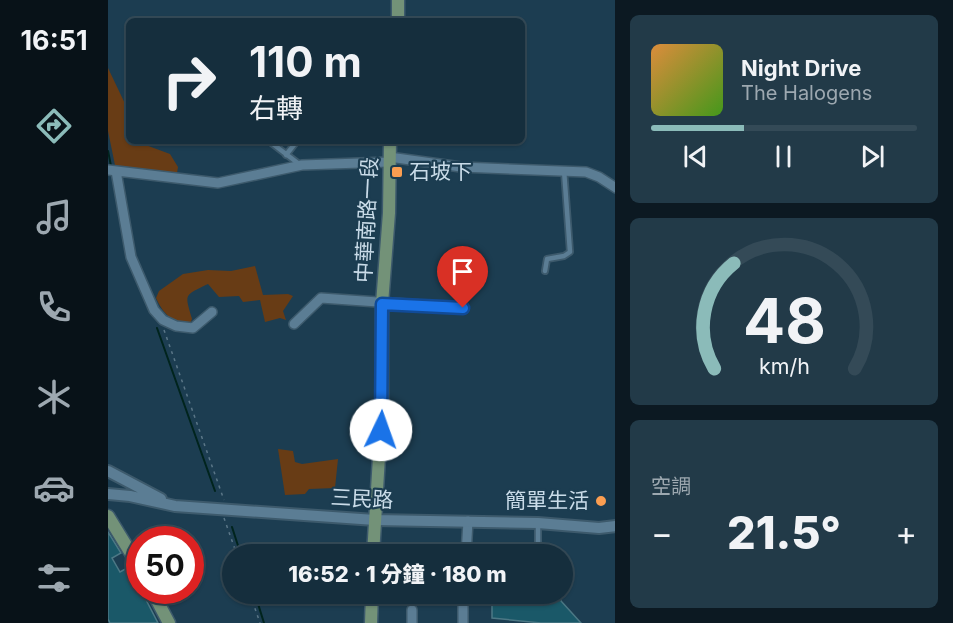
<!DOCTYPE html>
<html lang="zh-TW">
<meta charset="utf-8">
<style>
:root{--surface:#152e3d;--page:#223a48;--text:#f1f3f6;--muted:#9da8b0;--line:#344a57;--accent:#8bbbb9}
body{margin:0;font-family:Inter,"Noto Sans TC",sans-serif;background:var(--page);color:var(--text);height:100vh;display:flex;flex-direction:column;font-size:22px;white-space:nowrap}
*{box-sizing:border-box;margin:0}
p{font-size:20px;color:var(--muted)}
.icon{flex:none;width:33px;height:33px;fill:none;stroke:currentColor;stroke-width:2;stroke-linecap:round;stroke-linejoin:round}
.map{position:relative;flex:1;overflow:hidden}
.panel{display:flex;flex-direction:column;gap:15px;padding:15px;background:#0c1922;width:338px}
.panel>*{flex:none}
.guide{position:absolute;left:18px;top:18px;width:399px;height:126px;border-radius:9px;box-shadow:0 2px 4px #0004,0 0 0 2px var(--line);background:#152e3d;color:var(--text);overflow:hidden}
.speed{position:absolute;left:18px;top:526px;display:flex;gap:12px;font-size:30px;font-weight:700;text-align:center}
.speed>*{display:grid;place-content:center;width:78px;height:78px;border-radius:50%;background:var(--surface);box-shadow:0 2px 4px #0004,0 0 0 2px var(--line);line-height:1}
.speed .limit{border:9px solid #d22;background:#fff;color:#111}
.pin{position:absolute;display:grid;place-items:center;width:51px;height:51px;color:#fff;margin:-62px -26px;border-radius:50% 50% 50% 0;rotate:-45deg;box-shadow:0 0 6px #0007}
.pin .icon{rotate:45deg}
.me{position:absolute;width:66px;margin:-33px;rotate:3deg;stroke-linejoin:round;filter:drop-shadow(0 0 4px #0008)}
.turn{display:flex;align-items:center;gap:21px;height:126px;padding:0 24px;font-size:27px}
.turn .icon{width:78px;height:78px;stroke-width:2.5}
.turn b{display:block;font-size:42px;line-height:51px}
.big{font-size:45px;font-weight:800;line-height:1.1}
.panel .widget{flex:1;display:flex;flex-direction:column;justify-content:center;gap:9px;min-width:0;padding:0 21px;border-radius:9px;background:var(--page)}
.panel .dial{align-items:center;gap:0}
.dial svg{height:156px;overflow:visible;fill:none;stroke:var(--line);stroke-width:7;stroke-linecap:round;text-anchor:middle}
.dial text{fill:var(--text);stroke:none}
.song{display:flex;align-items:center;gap:18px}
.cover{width:72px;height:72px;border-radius:9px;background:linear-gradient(135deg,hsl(30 70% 55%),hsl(100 70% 35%))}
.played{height:6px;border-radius:3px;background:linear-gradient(90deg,var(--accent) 35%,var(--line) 35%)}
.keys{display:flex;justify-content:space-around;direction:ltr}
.heat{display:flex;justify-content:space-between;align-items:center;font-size:33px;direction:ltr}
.trip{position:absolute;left:114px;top:544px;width:351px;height:60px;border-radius:30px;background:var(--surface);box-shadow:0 2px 4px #0004,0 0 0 2px var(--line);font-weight:800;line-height:60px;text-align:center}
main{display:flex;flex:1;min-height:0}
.menu{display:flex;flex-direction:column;width:108px;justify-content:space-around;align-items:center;background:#081218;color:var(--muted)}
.menu .icon{width:42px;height:42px}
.menu .current{color:var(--accent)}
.menu b{font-size:27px;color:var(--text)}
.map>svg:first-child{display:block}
</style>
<main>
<nav class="menu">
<b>16:51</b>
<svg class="icon current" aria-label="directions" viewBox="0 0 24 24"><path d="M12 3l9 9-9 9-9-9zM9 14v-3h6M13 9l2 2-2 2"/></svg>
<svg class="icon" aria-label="music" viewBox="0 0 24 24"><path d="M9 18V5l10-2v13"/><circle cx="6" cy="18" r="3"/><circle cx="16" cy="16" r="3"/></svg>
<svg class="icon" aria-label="phone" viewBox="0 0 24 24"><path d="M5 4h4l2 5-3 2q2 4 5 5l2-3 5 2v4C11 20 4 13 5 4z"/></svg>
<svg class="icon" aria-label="climate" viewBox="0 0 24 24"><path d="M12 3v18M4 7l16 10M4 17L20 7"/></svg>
<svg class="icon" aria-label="car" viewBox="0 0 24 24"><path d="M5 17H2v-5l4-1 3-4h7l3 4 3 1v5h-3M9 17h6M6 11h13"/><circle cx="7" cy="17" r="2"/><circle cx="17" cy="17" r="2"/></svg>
<svg class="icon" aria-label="filters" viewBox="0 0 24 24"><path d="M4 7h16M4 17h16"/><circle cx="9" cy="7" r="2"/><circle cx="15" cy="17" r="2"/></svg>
</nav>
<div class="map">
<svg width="508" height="623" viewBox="0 0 508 623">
<rect width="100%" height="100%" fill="#1c3d51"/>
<!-- green -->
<path fill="#683c15" d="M0,68L21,112V141H33L35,144L62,154L70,167L69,173L8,170L0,131Z
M147,266L155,295L180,294L185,296L175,311L178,320L172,318L157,322L152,300L135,302L131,296L111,297L100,284C75,296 77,294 84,319L82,324C64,324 55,313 48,298L51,291L75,274L100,270L123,271Z
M170,449L185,451L187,462L194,464L230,459L227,488L201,489L197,494L177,495Z"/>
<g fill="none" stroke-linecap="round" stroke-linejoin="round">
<!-- stream -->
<path stroke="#00241d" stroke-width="2" d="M0,151L3,166
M49,328L107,491
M124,527L133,555
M147,594L156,623"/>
</g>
<!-- building -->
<path fill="#1a5868" stroke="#4c7885" stroke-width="1.5" d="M0,532L13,553L4,558L12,572L21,567L50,623H2L0,619Z
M384,594L432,596V594H453V601L473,623H433L384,618Z"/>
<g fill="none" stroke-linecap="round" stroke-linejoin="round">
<!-- service casing -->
<g stroke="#3d5a6c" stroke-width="8">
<path id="service" d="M161,141L191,164
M178,155L189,141
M437,271L439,259L456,256L462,252L456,170
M430,523V555"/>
</g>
<!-- minor casing -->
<g stroke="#3d5a6c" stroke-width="12">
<path id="minor" d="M281,157L353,167L478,172L491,177L508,188
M0,170L110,183L194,165L281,162
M8,171L23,257L46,310L55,320L68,326L85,328L104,312
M186,324L213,298L355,308
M358,555L360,521
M304,623V610
M355,623V594"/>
</g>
<!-- tertiary casing -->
<g stroke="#3d5a6c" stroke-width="14">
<path id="tertiary" d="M0,471L53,499
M0,494L22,496L67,506L267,520L430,523L491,528L508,526"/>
</g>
<!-- secondary casing -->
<g stroke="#3d5a6c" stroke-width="15">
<path id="secondary" d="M290,21V0
M0,516L32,568
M265,555L274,408V304L281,213L282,141
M44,591L61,623
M263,623L264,594"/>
</g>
<!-- path -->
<path stroke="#5a7687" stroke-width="1.5" stroke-dasharray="3 4.5" stroke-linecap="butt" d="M56,330L116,500
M116,518L129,555
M142,594L152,623"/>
<!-- service -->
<use href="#service" stroke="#5b7d94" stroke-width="4.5"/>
<!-- minor -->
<use href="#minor" stroke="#5b7d94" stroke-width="9"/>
<!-- tertiary -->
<use href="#tertiary" stroke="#5b7d94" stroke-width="10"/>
<!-- secondary -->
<use href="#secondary" stroke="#739278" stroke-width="12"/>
</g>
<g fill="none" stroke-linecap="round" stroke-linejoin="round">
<!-- route casing -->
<g stroke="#114b97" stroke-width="15">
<path id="route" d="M273,430L274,304L355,308"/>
</g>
<!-- route -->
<use href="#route" stroke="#1a73e8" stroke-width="10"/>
</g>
<!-- markers -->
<g fill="#fb9e51" stroke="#1c3d51" stroke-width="2">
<rect x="283" y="166" width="12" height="12" rx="3"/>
<circle cx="493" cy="501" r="6"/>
</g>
<g text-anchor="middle" stroke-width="4.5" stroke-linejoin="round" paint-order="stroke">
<!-- poi labels -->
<g font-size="21" fill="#cadce9" stroke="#1c3d51" text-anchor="start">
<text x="301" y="179">石坡下</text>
<text x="481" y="508" text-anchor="end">簡單生活</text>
</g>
<!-- street labels -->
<g font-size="21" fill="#cadce9" stroke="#1c3d51">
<text transform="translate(259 220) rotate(-87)" y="7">中華南路一段</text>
<text transform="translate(254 499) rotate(3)" y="7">三民路</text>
</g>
</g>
</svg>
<div class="speed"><div class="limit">50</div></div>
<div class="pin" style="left:355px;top:308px;background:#d93025"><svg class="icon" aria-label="arrive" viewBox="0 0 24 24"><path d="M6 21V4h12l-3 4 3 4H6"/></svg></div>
<svg class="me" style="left:273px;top:430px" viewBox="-20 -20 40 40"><circle r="19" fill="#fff"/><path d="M0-13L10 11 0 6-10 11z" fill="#1a73e8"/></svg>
<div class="trip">16:52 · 1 分鐘 · 180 m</div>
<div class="guide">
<div class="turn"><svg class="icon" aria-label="right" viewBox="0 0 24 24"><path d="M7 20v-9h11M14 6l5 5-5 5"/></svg><div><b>110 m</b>右轉</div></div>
</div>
</div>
<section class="panel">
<div class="widget">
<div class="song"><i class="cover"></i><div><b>Night Drive</b><p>The Halogens</p></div></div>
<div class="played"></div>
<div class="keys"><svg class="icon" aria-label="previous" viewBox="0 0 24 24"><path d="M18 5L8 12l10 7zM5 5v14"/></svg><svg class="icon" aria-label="pause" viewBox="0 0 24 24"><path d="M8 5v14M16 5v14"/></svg><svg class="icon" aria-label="next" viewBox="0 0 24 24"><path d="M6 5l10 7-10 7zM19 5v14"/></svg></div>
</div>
<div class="widget dial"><svg viewBox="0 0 100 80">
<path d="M14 69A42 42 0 1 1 86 69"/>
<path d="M14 69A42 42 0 0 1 24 15" stroke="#8bbbb9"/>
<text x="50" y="56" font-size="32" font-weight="700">48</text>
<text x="50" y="72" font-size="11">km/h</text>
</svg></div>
<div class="widget"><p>空調</p>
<div class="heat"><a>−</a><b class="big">21.5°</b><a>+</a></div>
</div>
</section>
</main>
